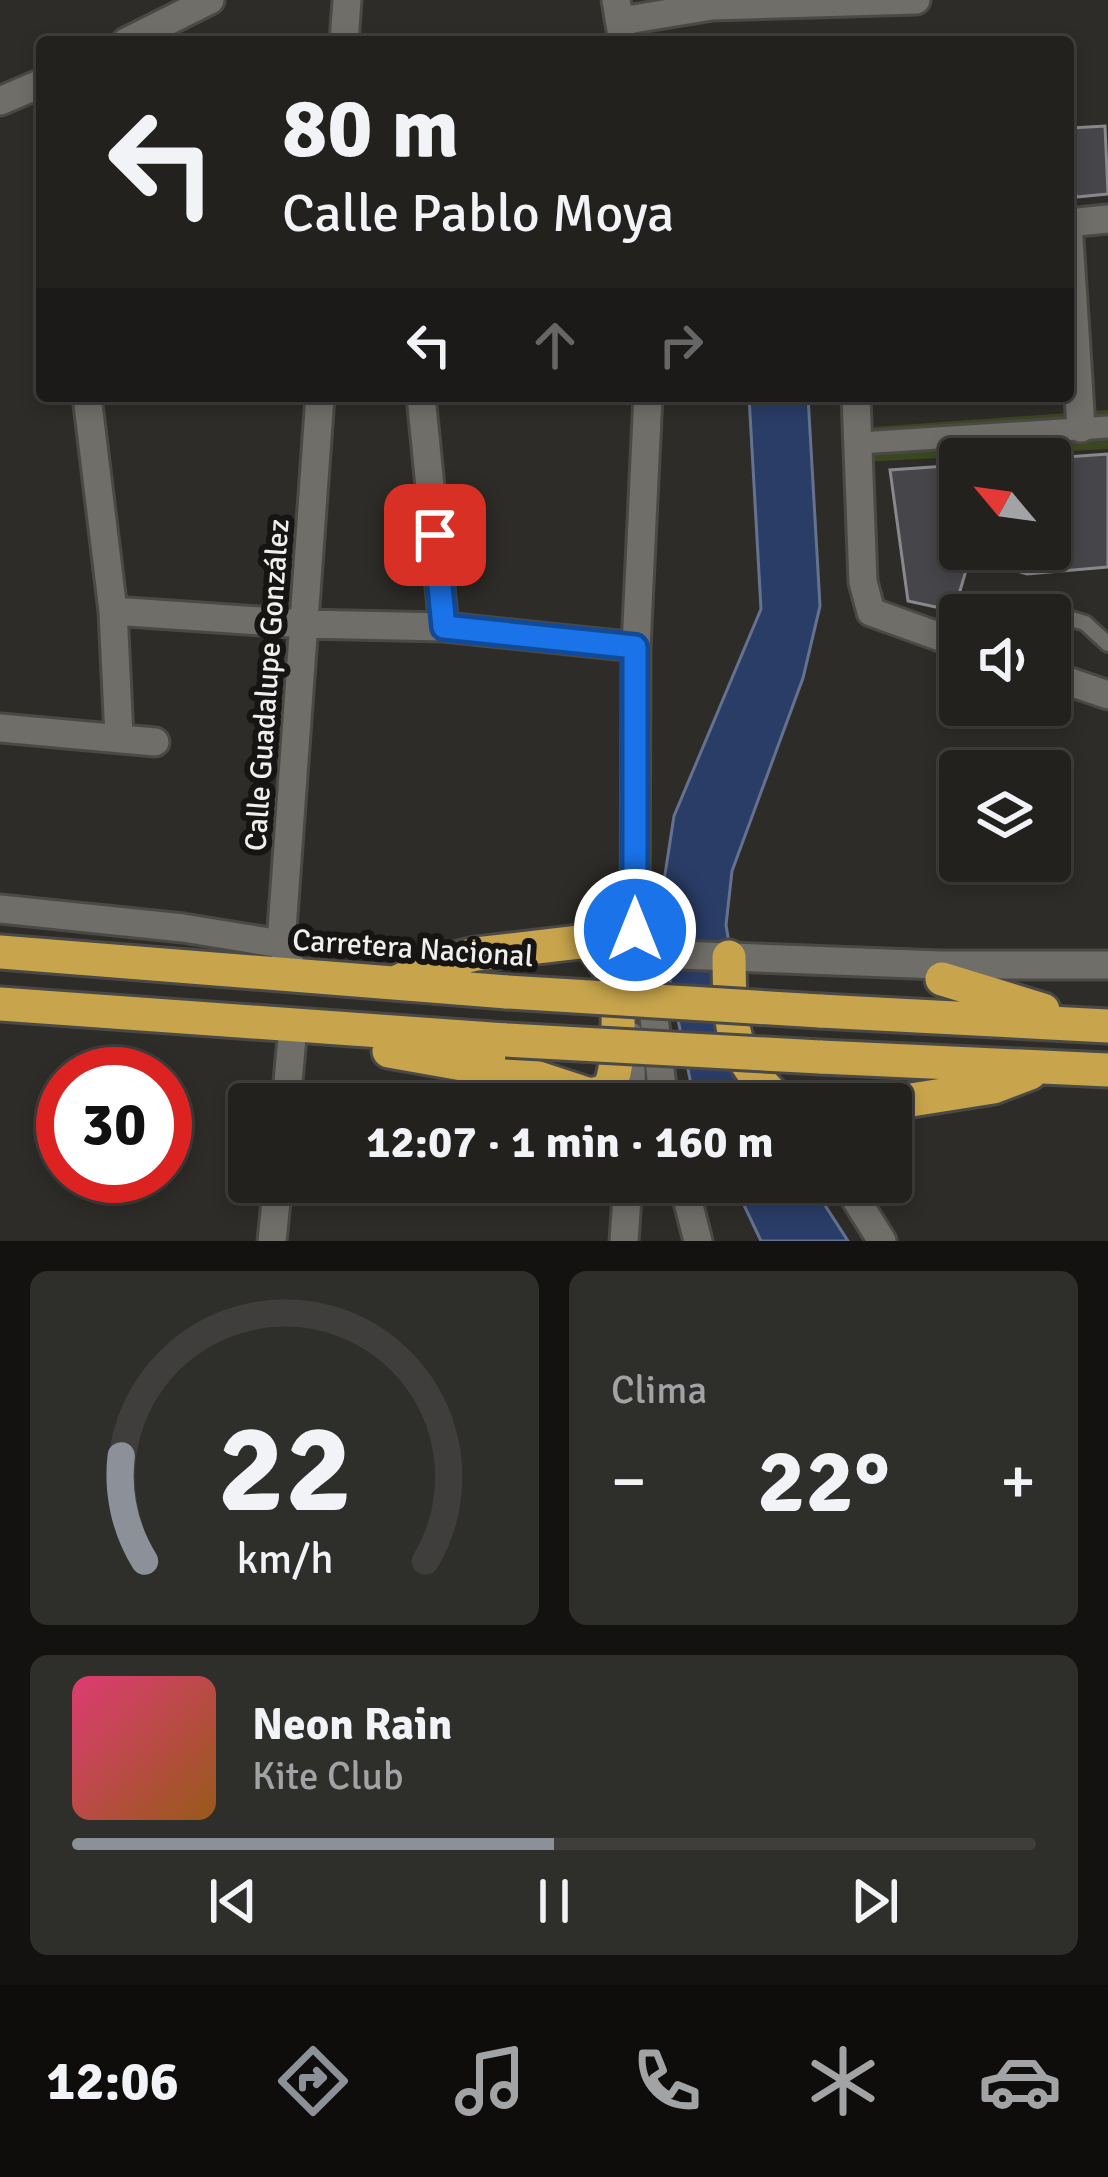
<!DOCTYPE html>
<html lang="es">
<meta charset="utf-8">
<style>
:root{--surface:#22211e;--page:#2e2e2b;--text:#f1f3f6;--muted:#a2a3a4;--line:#3f3e3c;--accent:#8c9099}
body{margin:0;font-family:Signika,sans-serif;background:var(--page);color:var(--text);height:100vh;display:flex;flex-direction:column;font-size:45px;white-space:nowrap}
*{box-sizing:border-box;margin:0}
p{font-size:39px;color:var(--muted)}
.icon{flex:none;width:66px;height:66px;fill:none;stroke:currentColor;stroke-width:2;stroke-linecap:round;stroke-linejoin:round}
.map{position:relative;height:1241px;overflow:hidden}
.drawer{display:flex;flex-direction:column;gap:30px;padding:30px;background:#131210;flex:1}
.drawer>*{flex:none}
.guide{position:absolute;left:36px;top:36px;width:1038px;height:366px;border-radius:12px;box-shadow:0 6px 18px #0003,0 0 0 3px var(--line);background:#22211e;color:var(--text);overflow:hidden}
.needle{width:78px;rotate:299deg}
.controls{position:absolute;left:939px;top:438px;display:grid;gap:24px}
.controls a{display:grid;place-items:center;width:132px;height:132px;border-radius:12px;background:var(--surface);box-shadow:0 6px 18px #0003,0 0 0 3px var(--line);font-size:60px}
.speed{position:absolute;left:36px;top:1047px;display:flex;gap:24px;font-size:60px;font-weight:700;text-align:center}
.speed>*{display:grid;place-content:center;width:156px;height:156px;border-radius:50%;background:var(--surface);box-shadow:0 6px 18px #0003,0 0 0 3px var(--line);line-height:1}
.speed .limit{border:18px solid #d22;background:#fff;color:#111}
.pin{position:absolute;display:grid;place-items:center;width:102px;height:102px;color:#fff;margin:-51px;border-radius:24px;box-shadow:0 6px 18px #0006}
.me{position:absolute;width:132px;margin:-66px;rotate:0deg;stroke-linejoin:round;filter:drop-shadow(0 0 9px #0008)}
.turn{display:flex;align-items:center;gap:42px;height:252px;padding:0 48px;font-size:54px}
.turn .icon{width:156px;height:156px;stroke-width:2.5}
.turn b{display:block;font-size:84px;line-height:102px}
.lanes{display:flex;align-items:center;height:114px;padding:0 48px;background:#0003;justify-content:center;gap:60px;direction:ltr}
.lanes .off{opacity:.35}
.big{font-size:90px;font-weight:800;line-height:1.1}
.drawer .card{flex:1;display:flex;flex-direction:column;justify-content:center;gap:18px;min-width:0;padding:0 42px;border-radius:18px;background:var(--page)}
.drawer .dial{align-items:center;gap:0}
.dial svg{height:312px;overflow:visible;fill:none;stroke:var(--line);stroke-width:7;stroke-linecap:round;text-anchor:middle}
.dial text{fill:var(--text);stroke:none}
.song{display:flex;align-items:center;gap:36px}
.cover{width:144px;height:144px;border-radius:18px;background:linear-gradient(135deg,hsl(340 70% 55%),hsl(30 70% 35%))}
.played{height:12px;border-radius:6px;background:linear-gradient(90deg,var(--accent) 50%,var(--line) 50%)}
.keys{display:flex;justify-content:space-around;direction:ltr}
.heat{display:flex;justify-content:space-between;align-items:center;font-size:66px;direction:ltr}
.drawer .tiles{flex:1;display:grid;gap:30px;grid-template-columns:1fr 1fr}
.card:last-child{grid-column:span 2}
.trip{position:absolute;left:228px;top:1083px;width:684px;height:120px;border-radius:12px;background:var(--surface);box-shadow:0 6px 18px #0003,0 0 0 3px var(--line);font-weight:800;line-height:120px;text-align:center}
.dock{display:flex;height:192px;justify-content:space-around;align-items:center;background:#0e0d0c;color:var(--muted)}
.dock .icon{width:84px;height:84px}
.dock .active{color:var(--accent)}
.dock b{font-size:54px;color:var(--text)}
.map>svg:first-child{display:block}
</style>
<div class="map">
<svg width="1108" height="1241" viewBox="0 0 1108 1241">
<rect width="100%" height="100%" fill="#2e2c28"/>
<!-- green -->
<path fill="#3b471e" d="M1108,410V449L861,462L859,428Z"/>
<!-- water -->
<path fill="#2a3d67" stroke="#65728f" stroke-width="3" d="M749,396H808L820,606L803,678L732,871L726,925L754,1095L760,1104H695L658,920L674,816L761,609Z
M733,1182H810L848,1241H761Z"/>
<!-- building -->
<path fill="#46464a" stroke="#88888d" stroke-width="3" d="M1105,126L1108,194L1076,197L1071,128Z
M1108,454V567L1027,574L970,557L954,611L908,601L890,470L960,465V549H1050V459H1038Z"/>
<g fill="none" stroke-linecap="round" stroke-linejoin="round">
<!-- service casing -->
<g stroke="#4a4946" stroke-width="20">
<path id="service" d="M1010,601L1085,623L1108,644"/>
</g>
<!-- pedestrian casing -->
<g stroke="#4a4946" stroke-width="27">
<path id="pedestrian" d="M860,443L1108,427"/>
</g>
<!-- minor casing -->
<g stroke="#4a4946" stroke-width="33">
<path id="minor" d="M616,0L623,42
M621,21L712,6L916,0
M126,42L210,0
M344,42L347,0
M0,101L42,83
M1068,223L1081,428
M1068,223L1108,219
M87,396L113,611L119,736
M421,396L444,627
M856,396L863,582L871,612L960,644
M113,611L305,624L444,627L636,647
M1050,675L1108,695
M0,728L155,742
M0,909L183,928L281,944
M639,940L647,956L664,1104
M628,953L940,965H1108
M629,974L628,953L635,930L636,647L648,396
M296,976L281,944L320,396
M630,1036L632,1104
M286,1104L293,1026
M683,1182L698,1241
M845,1182L882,1241
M272,1241L278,1182
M624,1241L628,1182"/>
</g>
<!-- trunk casing -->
<g stroke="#4a4946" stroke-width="39">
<path id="trunk" d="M0,952L507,992
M729,957C730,1026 728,1054 782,1104
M942,979L1043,1010
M397,982L436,964L476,954L588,941L628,953
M0,1004L506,1040
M820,1011L1108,1026
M389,1051L535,1077L590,1095C597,1093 602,1094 608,1088C621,1073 619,1001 615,982C611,966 598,953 588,941
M820,1057L1108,1070
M886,1104L993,1087L1030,1073"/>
</g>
<!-- service -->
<use href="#service" stroke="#706e69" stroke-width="14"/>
<!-- pedestrian -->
<use href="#pedestrian" stroke="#706e69" stroke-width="21"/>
<!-- minor -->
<use href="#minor" stroke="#706e69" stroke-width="27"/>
<!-- trunk -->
<use href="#trunk" stroke="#c8a54c" stroke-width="33"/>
<!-- trunk-bridge casing -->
<g stroke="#4a4946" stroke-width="39" stroke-linecap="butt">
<path id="trunk-bridge" d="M507,992L820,1011
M506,1040L820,1057"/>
</g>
<!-- trunk-bridge -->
<use href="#trunk-bridge" stroke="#c8a54c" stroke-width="33"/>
</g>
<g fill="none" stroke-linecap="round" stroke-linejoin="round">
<!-- route casing -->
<g stroke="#114b97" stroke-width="30">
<path id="route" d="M435,535L444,627L635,647V930"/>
</g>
<!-- route -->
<use href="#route" stroke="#1a73e8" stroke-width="21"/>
</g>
<g text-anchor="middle" stroke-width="12" stroke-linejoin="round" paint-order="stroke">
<!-- street labels -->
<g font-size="30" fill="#f0efed" stroke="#161513">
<text transform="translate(267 685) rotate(-86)" y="10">Calle Guadalupe González</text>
<text transform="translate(413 948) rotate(4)" y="10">Carretera Nacional</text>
</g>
</g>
</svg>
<div class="controls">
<a><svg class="needle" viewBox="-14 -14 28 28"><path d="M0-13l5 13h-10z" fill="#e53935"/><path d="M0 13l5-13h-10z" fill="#a2a3a4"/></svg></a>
<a><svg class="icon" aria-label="sound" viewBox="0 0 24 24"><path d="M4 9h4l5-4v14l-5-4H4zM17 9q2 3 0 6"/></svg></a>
<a><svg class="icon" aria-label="layers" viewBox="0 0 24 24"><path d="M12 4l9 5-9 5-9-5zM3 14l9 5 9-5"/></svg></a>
</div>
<div class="speed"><div class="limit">30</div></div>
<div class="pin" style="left:435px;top:535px;background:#d93025"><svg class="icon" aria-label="arrive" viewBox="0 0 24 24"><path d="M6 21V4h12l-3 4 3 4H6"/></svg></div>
<svg class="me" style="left:635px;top:930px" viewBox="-20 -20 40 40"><circle r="17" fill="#1a73e8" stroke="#fff" stroke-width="3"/><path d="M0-11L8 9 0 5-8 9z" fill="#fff"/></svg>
<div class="trip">12:07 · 1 min · 160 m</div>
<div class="guide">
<div class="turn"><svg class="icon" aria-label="left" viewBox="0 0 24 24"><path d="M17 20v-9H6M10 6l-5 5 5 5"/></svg><div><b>80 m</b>Calle Pablo Moya</div></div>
<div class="lanes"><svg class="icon" aria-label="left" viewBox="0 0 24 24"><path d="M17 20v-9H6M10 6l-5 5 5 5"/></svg><svg class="icon off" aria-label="ahead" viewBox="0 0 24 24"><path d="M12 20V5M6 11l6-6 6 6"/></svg><svg class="icon off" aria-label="right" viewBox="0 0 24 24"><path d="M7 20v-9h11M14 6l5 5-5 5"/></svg></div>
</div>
</div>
<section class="drawer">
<div class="tiles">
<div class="card dial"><svg viewBox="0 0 100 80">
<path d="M14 69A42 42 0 1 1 86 69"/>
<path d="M14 69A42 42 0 0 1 8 42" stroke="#8c9099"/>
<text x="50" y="56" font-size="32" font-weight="700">22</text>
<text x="50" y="72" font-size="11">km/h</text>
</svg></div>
<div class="card"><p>Clima</p>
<div class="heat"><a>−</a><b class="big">22°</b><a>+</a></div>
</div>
<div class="card">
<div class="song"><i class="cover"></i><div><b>Neon Rain</b><p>Kite Club</p></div></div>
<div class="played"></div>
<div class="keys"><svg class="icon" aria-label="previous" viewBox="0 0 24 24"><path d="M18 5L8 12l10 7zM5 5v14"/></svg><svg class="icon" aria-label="pause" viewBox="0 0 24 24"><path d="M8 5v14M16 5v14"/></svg><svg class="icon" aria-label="next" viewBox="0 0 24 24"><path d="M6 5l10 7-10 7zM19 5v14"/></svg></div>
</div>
</div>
</section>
<nav class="dock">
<b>12:06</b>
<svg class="icon active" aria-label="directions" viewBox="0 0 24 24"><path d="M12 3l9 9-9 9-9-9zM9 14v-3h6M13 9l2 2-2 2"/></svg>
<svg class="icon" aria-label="music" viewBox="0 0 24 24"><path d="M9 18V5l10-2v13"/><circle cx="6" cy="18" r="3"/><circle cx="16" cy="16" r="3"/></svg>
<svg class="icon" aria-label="phone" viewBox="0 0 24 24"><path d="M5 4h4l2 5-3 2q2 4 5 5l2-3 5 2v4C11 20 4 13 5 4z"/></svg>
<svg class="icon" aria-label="climate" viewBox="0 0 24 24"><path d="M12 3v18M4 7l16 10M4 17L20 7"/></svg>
<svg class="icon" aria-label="car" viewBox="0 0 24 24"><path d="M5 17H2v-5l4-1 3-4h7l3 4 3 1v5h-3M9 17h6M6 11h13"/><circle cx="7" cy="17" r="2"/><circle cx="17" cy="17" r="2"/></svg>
</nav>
